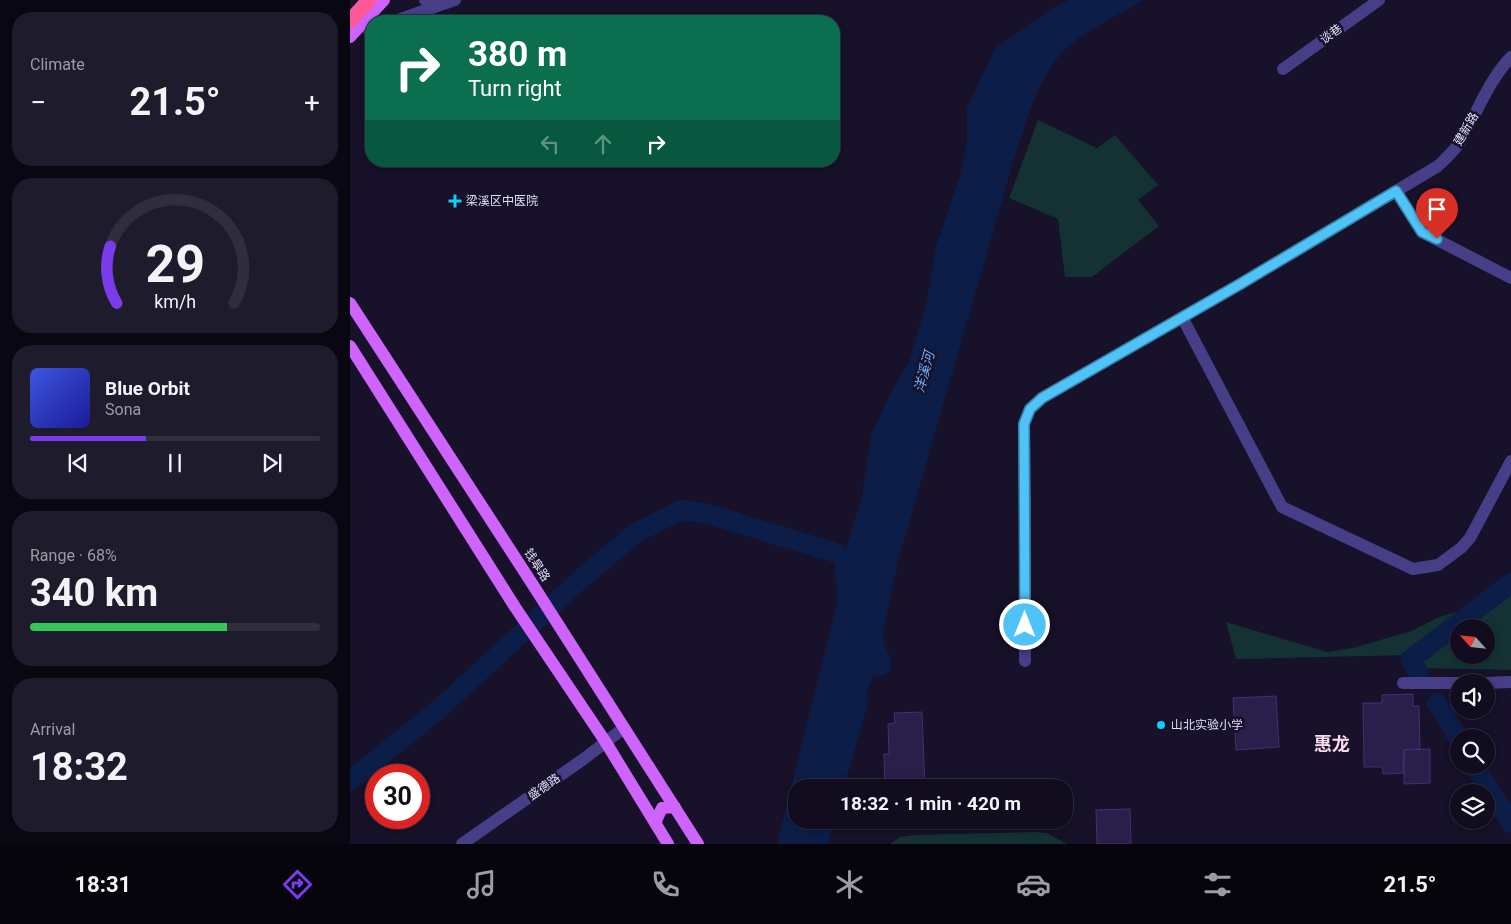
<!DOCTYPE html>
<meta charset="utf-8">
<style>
:root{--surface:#110d1f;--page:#1e1b2c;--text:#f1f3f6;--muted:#9c9ca4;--line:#302d3d;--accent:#7c3aed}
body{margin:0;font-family:Roboto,"Noto Sans SC",sans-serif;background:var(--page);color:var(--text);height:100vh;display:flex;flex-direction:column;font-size:19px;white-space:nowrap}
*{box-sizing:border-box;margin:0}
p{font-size:16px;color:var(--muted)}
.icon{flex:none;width:28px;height:28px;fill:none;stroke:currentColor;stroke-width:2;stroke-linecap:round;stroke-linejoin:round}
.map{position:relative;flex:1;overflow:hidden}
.sheet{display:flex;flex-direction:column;gap:12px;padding:12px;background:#090711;width:350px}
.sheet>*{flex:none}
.hud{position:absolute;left:15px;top:15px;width:475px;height:152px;border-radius:20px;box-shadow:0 2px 8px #0003,0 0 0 1px var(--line);background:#0b6e4f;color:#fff;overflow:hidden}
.needle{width:32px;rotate:297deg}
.fabs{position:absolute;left:1100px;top:619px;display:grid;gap:10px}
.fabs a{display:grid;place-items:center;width:45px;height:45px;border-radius:50%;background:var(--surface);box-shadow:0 2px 8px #0003,0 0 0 1px var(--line);font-size:25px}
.speed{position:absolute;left:15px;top:764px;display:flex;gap:10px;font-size:25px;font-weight:700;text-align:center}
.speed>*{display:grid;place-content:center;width:65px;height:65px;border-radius:50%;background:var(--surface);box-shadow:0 2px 8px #0003,0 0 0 1px var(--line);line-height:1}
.speed .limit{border:8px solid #d22;background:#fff;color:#111}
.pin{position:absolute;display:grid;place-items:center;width:42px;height:42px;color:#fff;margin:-51px -21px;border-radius:50% 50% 50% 0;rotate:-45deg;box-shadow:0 0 5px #0007}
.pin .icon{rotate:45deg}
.me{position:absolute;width:55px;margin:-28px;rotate:0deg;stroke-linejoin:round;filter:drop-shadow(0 0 4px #0008)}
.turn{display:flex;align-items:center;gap:18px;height:105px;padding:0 20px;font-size:22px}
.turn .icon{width:65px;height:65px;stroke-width:2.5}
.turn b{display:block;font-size:35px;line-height:42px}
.lanes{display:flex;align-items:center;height:48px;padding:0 20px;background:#0003;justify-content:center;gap:25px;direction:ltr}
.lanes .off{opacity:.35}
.big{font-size:38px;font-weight:700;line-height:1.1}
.sheet .widget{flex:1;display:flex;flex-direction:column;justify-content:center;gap:8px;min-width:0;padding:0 18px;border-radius:20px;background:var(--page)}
.sheet .dial{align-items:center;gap:0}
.dial svg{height:130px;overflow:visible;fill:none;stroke:var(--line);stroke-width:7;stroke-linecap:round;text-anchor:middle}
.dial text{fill:var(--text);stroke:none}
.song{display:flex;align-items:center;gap:15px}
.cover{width:60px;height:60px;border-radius:8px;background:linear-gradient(135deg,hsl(230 70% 55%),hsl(240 70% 35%))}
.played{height:5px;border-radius:2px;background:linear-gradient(90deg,var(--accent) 40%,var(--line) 40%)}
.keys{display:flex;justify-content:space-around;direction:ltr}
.heat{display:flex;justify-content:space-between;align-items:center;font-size:28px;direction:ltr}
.charge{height:8px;border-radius:4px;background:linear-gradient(90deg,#34c759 68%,var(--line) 0)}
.trip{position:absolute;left:438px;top:779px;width:285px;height:50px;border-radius:20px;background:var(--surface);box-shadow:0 2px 8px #0003,0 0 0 1px var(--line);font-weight:700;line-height:50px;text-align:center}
.menu{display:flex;height:80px;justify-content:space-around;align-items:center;background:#07050c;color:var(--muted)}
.menu .icon{width:35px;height:35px}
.menu .on{color:var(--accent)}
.menu b{font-size:22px;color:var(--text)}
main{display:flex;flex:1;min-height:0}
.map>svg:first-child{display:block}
</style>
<main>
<section class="sheet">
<div class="widget"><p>Climate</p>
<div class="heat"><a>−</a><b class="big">21.5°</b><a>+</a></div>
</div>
<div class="widget dial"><svg viewBox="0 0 100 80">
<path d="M14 69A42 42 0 1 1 86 69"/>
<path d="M14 69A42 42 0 0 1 10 34" stroke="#7c3aed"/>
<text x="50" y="56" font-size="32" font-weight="700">29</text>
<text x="50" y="72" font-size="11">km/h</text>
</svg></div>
<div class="widget">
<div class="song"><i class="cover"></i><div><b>Blue Orbit</b><p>Sona</p></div></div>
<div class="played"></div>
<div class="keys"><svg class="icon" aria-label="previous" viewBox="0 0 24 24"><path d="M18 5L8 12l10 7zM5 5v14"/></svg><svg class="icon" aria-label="pause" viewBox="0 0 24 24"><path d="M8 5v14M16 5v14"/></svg><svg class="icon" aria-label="next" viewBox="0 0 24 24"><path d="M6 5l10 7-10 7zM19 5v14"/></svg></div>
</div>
<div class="widget"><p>Range · 68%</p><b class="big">340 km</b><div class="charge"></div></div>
<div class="widget"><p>Arrival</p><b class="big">18:32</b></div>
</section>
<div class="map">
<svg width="1161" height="844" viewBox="0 0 1161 844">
<rect width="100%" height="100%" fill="#171129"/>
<!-- green -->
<path fill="#143233" d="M688,120L747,148L765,135L808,185L788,200L809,226L742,277H715L708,219L659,198Z
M1161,590V670L1071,668L1067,661L1109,629V655H1136V628L1111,627Z
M1113,610L1057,655L886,659L876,622L977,652L1003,648L1061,631L1089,617Z
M685,832L697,833L717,844H540L550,837L565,835Z"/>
<!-- water -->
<path fill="#0c1d47" d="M719,0H794C769,15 730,32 711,54C686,81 675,128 663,162L548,562L532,636L541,662L540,671L532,676L524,675L516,694L519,700L494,787L446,788V820H485L478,844H427L488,601C487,586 480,561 489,548L496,549L512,495L521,435L542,390L558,364L576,305L586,246L611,173L617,141V107L644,51L649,45L706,6Z"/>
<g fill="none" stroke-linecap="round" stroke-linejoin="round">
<!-- river -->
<path stroke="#0c1d47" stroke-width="20" d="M1068,672L1061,659L1161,583
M1087,703L1109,739
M1124,765L1161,823
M0,781L89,709L232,578L286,533L331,510L358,514L486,553"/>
</g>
<!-- building -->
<path fill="#2a1e4a" stroke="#433075" d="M1063,694V706H1069L1070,749L1054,750L1053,773L1033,774L1032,767H1014L1013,703H1032V695Z
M926,696L929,747L886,750L883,698Z
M572,712L575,788H535L534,754H539L538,724L545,723L544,713Z
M1080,749V783L1054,784V750Z
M780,809L781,844H747L746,810Z"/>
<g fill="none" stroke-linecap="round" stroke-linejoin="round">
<!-- minor -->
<path stroke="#463e87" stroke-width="12" d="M90,5L105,0
M45,21L90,5L75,0
M19,31L21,30
M933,69L1029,0
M1046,191L1072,232L1161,278
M832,317L932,507L1063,569L1088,565L1111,548L1120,538L1161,461
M675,661V497L674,424L680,409L692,398L892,283L1088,166C1094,160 1102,153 1107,146C1126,117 1137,82 1161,57
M1053,683H1109
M1136,683L1161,682
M112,844L235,758L274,728"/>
<!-- major -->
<path stroke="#ce64fb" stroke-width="12" d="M0,37L34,0
M0,303L183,585L348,844
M0,346L165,607L255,741L318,844
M305,823L312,808L325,807"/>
<!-- highway -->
<path stroke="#fb599a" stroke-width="15" d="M0,21L19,0"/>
</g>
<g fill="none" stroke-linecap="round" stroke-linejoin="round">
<!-- route casing -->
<g stroke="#337fa1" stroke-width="12">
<path id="route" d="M675,625L674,424L680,409L692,398L892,283L1046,191L1072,232L1087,239"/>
</g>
<!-- route -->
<use href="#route" stroke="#4fc3f7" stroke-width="9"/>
</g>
<!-- markers -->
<g fill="#0bd0f9" stroke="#171129" stroke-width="2">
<path d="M102.5 193.5h5v5h5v5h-5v5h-5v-5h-5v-5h5z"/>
<circle cx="811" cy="725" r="5"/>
</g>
<g text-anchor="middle" stroke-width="5" stroke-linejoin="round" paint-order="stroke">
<!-- street labels -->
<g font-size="12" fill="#e1dbfe" stroke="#171129">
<text transform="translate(981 34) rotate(-36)" y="4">谈巷</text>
<text transform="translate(1116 129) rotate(-60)" y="4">建新路</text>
<text transform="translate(187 565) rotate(57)" y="4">钱皋路</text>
<text transform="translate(194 787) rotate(-35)" y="4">盛德路</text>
</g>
<!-- poi labels -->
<g font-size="12" fill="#e1dbfe" stroke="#171129" text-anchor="start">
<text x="116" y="205">梁溪区中医院</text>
<text x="821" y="729">山北实验小学</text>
</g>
<!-- water labels -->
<g font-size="14" font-style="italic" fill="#6baefb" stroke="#171129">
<text transform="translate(574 372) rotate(-75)" y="5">洋溪河</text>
</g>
<!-- district labels -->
<g font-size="18" font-weight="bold" fill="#fedcef" stroke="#171129">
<text x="982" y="750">惠龙</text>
</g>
</g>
</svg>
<div class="fabs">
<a><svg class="needle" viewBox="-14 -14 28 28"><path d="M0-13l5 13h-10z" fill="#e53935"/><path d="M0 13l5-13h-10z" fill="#9c9ca4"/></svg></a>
<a><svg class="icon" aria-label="sound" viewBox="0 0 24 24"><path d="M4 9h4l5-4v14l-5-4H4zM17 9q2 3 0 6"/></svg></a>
<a><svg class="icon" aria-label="search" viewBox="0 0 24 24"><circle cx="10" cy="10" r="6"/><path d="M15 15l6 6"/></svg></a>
<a><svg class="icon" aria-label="layers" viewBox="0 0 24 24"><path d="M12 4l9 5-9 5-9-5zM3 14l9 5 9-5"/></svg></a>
</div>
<div class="speed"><div class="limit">30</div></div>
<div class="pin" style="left:1087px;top:239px;background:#d93025"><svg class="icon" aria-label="arrive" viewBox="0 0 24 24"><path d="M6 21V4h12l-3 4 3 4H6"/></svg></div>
<svg class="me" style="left:675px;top:625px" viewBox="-20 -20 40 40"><circle r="17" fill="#4fc3f7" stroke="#fff" stroke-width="3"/><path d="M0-11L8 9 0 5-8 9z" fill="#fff"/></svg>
<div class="trip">18:32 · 1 min · 420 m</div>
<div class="hud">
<div class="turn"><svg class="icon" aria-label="right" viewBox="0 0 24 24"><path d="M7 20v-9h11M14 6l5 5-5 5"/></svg><div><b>380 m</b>Turn right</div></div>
<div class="lanes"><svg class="icon off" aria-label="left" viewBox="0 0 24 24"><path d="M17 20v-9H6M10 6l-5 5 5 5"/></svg><svg class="icon off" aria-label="ahead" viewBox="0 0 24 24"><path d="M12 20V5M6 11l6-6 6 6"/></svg><svg class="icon" aria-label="right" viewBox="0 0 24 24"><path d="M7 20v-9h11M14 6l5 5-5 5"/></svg></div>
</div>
</div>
</main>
<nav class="menu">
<b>18:31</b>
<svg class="icon on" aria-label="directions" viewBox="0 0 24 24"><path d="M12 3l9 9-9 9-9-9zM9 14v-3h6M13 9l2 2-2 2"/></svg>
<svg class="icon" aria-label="music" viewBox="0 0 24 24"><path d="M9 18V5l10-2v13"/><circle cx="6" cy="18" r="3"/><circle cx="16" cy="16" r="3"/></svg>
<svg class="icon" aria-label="phone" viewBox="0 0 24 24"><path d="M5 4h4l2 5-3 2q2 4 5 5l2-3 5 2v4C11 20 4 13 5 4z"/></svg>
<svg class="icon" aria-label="climate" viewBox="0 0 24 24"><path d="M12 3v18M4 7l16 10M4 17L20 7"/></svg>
<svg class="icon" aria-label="car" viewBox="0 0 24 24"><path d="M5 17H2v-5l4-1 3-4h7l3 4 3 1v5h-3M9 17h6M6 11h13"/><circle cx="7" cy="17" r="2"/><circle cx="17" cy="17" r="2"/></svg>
<svg class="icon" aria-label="filters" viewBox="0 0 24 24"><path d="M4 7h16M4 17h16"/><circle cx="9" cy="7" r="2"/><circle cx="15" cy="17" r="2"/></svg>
<b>21.5°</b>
</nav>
